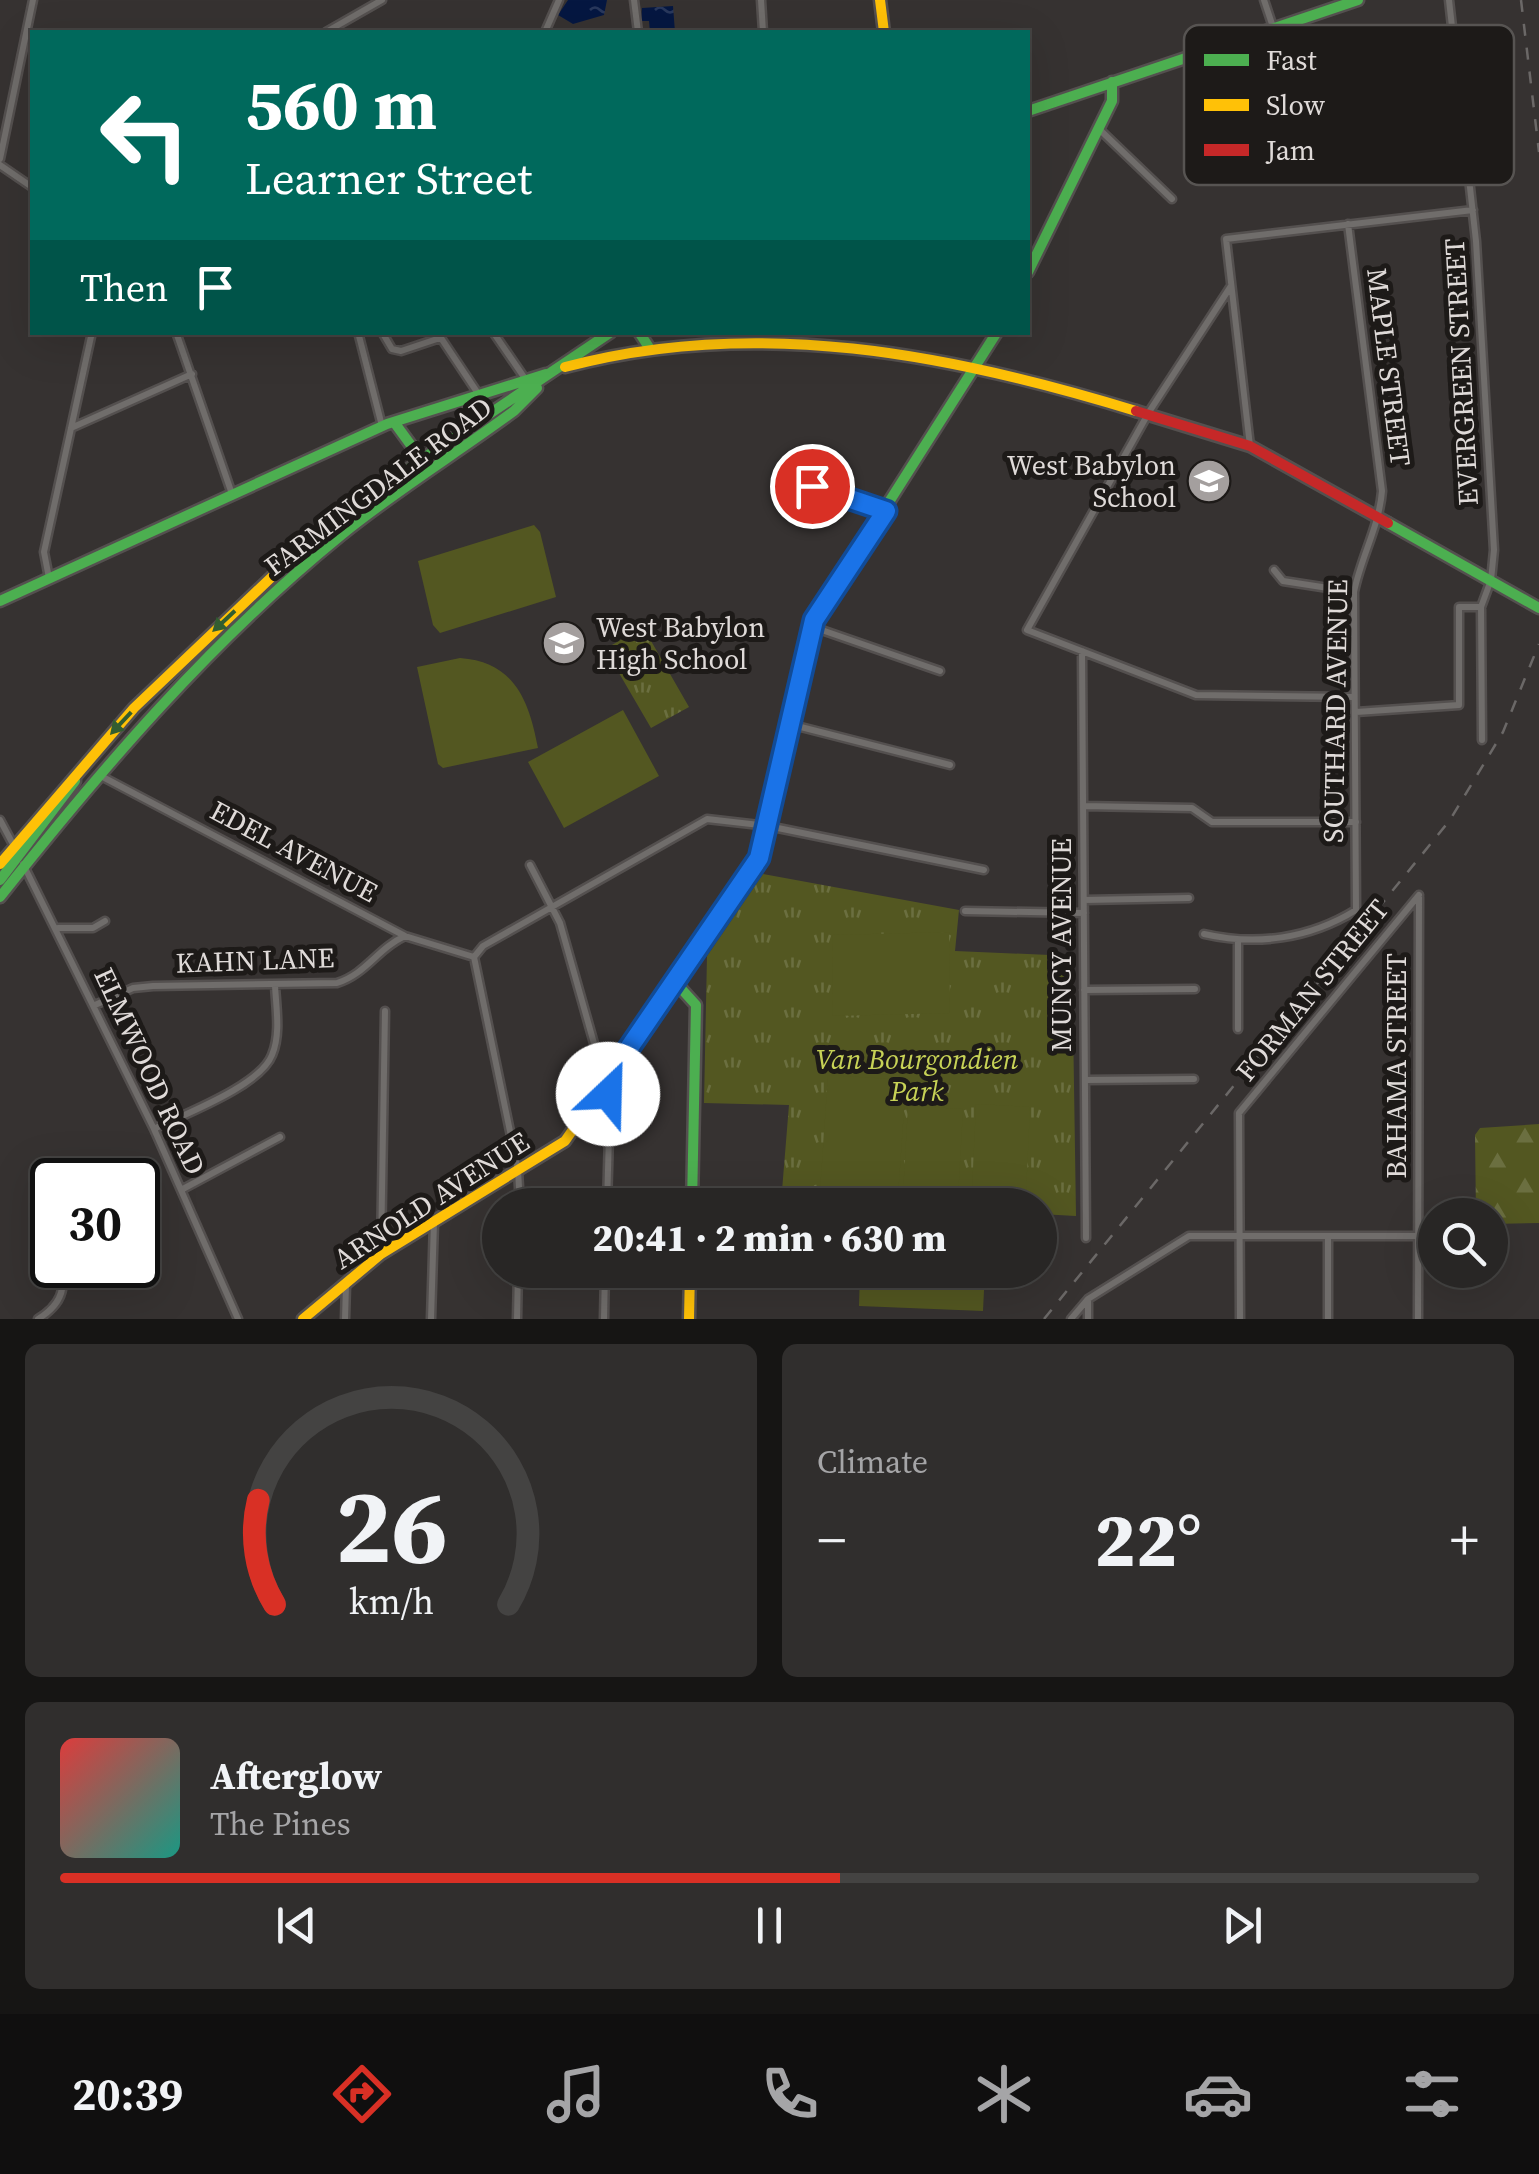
<!DOCTYPE html>
<meta charset="utf-8">
<style>
:root{--surface:#282625;--page:#302e2d;--text:#f1f3f6;--muted:#a5a5a7;--line:#444342;--accent:#d93025}
body{margin:0;font-family:"Source Serif 4",serif;background:var(--page);color:var(--text);height:100vh;display:flex;flex-direction:column;font-size:38px;white-space:nowrap}
*{box-sizing:border-box;margin:0}
p{font-size:32px;color:var(--muted)}
.icon{flex:none;width:55px;height:55px;fill:none;stroke:currentColor;stroke-width:2;stroke-linecap:round;stroke-linejoin:round}
.map{position:relative;height:1319px;overflow:hidden}
.details{display:flex;flex-direction:column;gap:25px;padding:25px;background:#161514;flex:1}
.details>*{flex:none}
.top-card{position:absolute;left:30px;top:30px;width:1000px;height:305px;border-radius:0px;box-shadow:0 10px 40px #0002,0 0 0 2px var(--line);background:#00695c;color:#fff;overflow:hidden}
.controls{position:absolute;left:1418px;top:1198px;display:grid;gap:20px}
.controls a{display:grid;place-items:center;width:90px;height:90px;border-radius:50%;background:var(--surface);box-shadow:0 10px 40px #0002,0 0 0 2px var(--line);font-size:50px}
.speed{position:absolute;left:30px;top:1158px;display:flex;gap:20px;font-size:50px;font-weight:700;text-align:center}
.speed>*{display:grid;place-content:center;width:130px;height:130px;border-radius:50%;background:var(--surface);box-shadow:0 10px 40px #0002,0 0 0 2px var(--line);line-height:1}
.speed .limit{border:5px solid #111;border-radius:15px;background:#fff;color:#111}
.pin{position:absolute;display:grid;place-items:center;width:85px;height:85px;color:#fff;margin:-42px;border:5px solid #fff;border-radius:50%;box-shadow:0 2px 10px #0007}
.me{position:absolute;width:110px;margin:-55px;rotate:24deg;stroke-linejoin:round;filter:drop-shadow(0 0 8px #0008)}
.turn{display:flex;align-items:center;gap:35px;height:210px;padding:0 50px;font-size:45px}
.turn .icon{width:130px;height:130px;stroke-width:2.5}
.turn b{display:block;font-size:70px;line-height:85px}
.then{display:flex;align-items:center;height:95px;padding:0 50px;background:#0003;gap:20px;font-size:38px}
.big{font-size:75px;font-weight:800;line-height:1.1}
.details .tile{flex:1;display:flex;flex-direction:column;justify-content:center;gap:15px;min-width:0;padding:0 35px;border-radius:15px;background:var(--page)}
.details .dial{align-items:center;gap:0}
.dial svg{height:260px;overflow:visible;fill:none;stroke:var(--line);stroke-width:7;stroke-linecap:round;text-anchor:middle}
.dial text{fill:var(--text);stroke:none}
.song{display:flex;align-items:center;gap:30px}
.cover{width:120px;height:120px;border-radius:15px;background:linear-gradient(135deg,hsl(0 70% 55%),hsl(170 70% 35%))}
.played{height:10px;border-radius:5px;background:linear-gradient(90deg,var(--accent) 55%,var(--line) 55%)}
.keys{display:flex;justify-content:space-around;direction:ltr}
.heat{display:flex;justify-content:space-between;align-items:center;font-size:55px;direction:ltr}
.details .tiles{flex:1;display:grid;gap:25px;grid-template-columns:1fr 1fr}
.tile:last-child{grid-column:span 2}
.trip{position:absolute;left:482px;top:1188px;width:575px;height:100px;border-radius:50px;background:var(--surface);box-shadow:0 10px 40px #0002,0 0 0 2px var(--line);font-weight:800;line-height:100px;text-align:center}
.tabs{display:flex;height:160px;justify-content:space-around;align-items:center;background:#100f0f;color:var(--muted)}
.tabs .icon{width:70px;height:70px}
.tabs .current{color:var(--accent)}
.tabs b{font-size:45px;color:var(--text)}
.map>svg:first-child{display:block}
</style>
<div class="map">
<svg width="1539" height="1319" viewBox="0 0 1539 1319">
<defs>
<pattern id="forest-firs" width="22" height="20" patternUnits="userSpaceOnUse" patternTransform="scale(2.5)"><rect width="22" height="20" fill="#535721"/><path d="M5 1l3.5 6h-7zM16 11l3.5 6h-7z" fill="#6b6f40"/></pattern>
<pattern id="park-tufts" width="24" height="20" patternUnits="userSpaceOnUse" patternTransform="scale(2.5)"><rect width="24" height="20" fill="#535721"/><path d="M3 7l-1-3M5 7V3M7 7l1-3M15 17l-1-3M17 17v-4M19 17l1-3" fill="none" stroke="#6b6f40"/></pattern>
<pattern id="water-ripples" width="26" height="14" patternUnits="userSpaceOnUse" patternTransform="scale(2.5)"><rect width="26" height="14" fill="#051741"/><path d="M2 4q2-2 4 0t4 0M15 11q2-2 4 0t4 0" fill="none" stroke="#29385c"/></pattern>
</defs>
<rect width="100%" height="100%" fill="#363231"/>
<!-- forest -->
<path fill="url(#forest-firs)" d="M1539,1124V1223L1490,1224V1215H1476L1475,1135L1480,1128Z"/>
<!-- park -->
<path fill="url(#park-tufts)" d="M643,627L689,707L651,728L605,649Z
M763,874L959,910L955,951L1072,956L1076,1216L1040,1214V1205L781,1203L789,1105L704,1103L707,956Z"/>
<!-- garden -->
<path fill="#535721" d="M534,525L540,532L556,597L440,633L433,625L418,561Z
M460,658C515,662 529,701 538,748L443,768L438,764L417,667Z
M623,710L659,776L564,828L528,762Z
M949,932L950,1013L833,1016L832,935Z
M828,1075L906,1080L898,1197L820,1192Z
M976,1104L1030,1107L1026,1194L972,1192Z
M908,1106L963,1109L958,1198L903,1194Z
M860,1270H985L983,1311L859,1306Z"/>
<!-- water -->
<path fill="url(#water-ripples)" d="M568,0H607L604,15L573,24L558,15Z
M673,6L675,32H650L649,21H641L642,8Z"/>
<g fill="none" stroke-linecap="round" stroke-linejoin="round">
<!-- street casing -->
<g stroke="#54504f" stroke-width="11">
<path id="street" d="M634,0L638,32
M761,0L763,32
M1264,0L1273,27
M1449,0L1476,241L1494,550L1491,580L1481,607L1482,740
M326,32L382,0
M545,32L559,0
M1263,124L1462,115
M1098,128L1172,199
M0,159L33,0
M0,165L32,187
M1231,286L1149,412L1027,630L1196,695L1354,697
M176,332L232,494
M358,332L382,426
M382,332L392,349L401,351L440,338
M437,332L479,395
M493,332L526,380
M71,428L192,374
M1250,446L1226,239L1473,210
M779,476L885,510
M1274,570L1283,581L1354,592
M49,578L44,552L92,332
M813,627L940,671
M1082,651L1086,1238
M1356,712L1459,705V607H1481
M789,724L950,765
M99,775L405,936L474,957
M1083,806L1192,808L1212,822H1356
M0,820L15,848
M23,864L154,1129L238,1319
M530,865L560,923L610,1100L607,1205
M1084,900L1189,898
M965,911L1084,913
M58,928H93L105,921
M1204,934C1256,946 1309,939 1356,910L1354,592C1361,557 1379,527 1382,491L1348,224
M1238,942V1029
M474,957L483,946L707,819L768,826L984,870
M474,957L518,1170L520,1205
M1084,990L1195,989
M95,1005L133,988L153,986L337,983C366,974 378,948 405,936
M1085,1080L1194,1079
M154,1129C184,1114 260,1086 272,1055C281,1034 276,1007 275,985
M181,1190L280,1137
M1328,1236V1319
M381,1252L385,1011
M1088,1300V1319
M38,1319C59,1306 69,1289 58,1265
M345,1319L346,1285
M431,1319L434,1222
M517,1319L518,1270
M604,1319L605,1270
M1071,1319L1088,1299L1189,1236H1418
M1240,1319L1239,1113L1419,895
M1418,1319L1419,897"/>
</g>
<!-- fast casing -->
<g stroke="#54504f" stroke-width="15">
<path id="fast" d="M1028,111L1358,0
M1028,272L1112,101V82
M639,332L650,349
M394,422L421,459
M1388,523L1539,608
M278,571L418,462L611,332
M0,601L387,424L546,374
M0,880L75,781
M0,897C103,767 211,641 340,536C395,491 457,453 514,411L537,388
M676,983L696,1005L692,1205
M581,1118L757,863L814,620L997,332"/>
</g>
<!-- slow casing -->
<g stroke="#54504f" stroke-width="15">
<path id="slow" d="M880,0L884,32
M565,367C756,316 951,354 1136,411
M0,864L134,708L278,571
M303,1319L381,1254L565,1141L581,1118
M689,1319L690,1270"/>
</g>
<!-- jam casing -->
<g stroke="#54504f" stroke-width="15">
<path id="jam" d="M1136,411L1250,446L1388,523"/>
</g>
<!-- street -->
<use href="#street" stroke="#706d6b" stroke-width="6"/>
<!-- fast -->
<use href="#fast" stroke="#4caf50" stroke-width="10"/>
<!-- slow -->
<use href="#slow" stroke="#ffc107" stroke-width="10"/>
<!-- jam -->
<use href="#jam" stroke="#c62828" stroke-width="10"/>
<!-- rail -->
<path stroke="#6b6867" stroke-width="2.5" stroke-dasharray="12 12" stroke-linecap="butt" d="M1521,0L1539,152
M1044,1319L1450,820L1503,732L1539,644"/>
</g>
<!-- one-way arrows -->
<defs><path id="oneway-solid" d="M-6-.8H1V-3.2L6.5 0L1 3.2V.8H-6Z" transform="scale(2.5)"/></defs>
<g fill="#325d31">
<use href="#oneway-solid" transform="translate(224 621) rotate(137)"/>
<use href="#oneway-solid" transform="translate(121 723) rotate(133)"/>
</g>
<g fill="none" stroke-linecap="round" stroke-linejoin="round">
<!-- route casing -->
<g stroke="#114b97" stroke-width="25">
<path id="route" d="M608,1094L605,1083L759,858L814,620L886,511L812,486"/>
</g>
<!-- route -->
<use href="#route" stroke="#1a73e8" stroke-width="18"/>
</g>
<!-- icons -->
<defs>
<g id="school-disc" transform="scale(2.25)"><circle r="9.5" fill="#a49f9e" stroke="#1d1a18"/><path d="M0-5L7-2L0 1L-7-2ZM-4 1L0 2.5L4 1V4Q0 6-4 4Z" fill="#fff"/></g>
</defs>
<g fill-rule="evenodd">
<use href="#school-disc" x="1209" y="481"/>
<use href="#school-disc" x="564" y="643"/>
</g>
<g text-anchor="middle" stroke-width="10" stroke-linejoin="round" paint-order="stroke">
<!-- street labels -->
<g font-size="28" fill="#dfdad8" stroke="#1d1a18">
<text transform="translate(1389 367) rotate(83)" y="10">MAPLE STREET</text>
<text transform="translate(1461 372) rotate(-93)" y="10">EVERGREEN STREET</text>
<text transform="translate(378 486) rotate(-37)" y="10">FARMINGDALE ROAD</text>
<text transform="translate(1335 711) rotate(-89)" y="10">SOUTHARD AVENUE</text>
<text transform="translate(294 851) rotate(28)" y="10">EDEL AVENUE</text>
<text transform="translate(1061 945) rotate(-90)" y="10">MUNCY AVENUE</text>
<text transform="translate(255 960) rotate(-2)" y="10">KAHN LANE</text>
<text transform="translate(1312 990) rotate(-51)" y="10">FORMAN STREET</text>
<text transform="translate(1396 1066) rotate(-90)" y="10">BAHAMA STREET</text>
<text transform="translate(150 1071) rotate(65)" y="10">ELMWOOD ROAD</text>
<text transform="translate(431 1200) rotate(-33)" y="10">ARNOLD AVENUE</text>
</g>
<!-- poi labels -->
<g font-size="28" fill="#dfdad8" stroke="#1d1a18" text-anchor="end">
<text x="1176" y="475">West Babylon<tspan x="1176" dy="32">School</tspan></text>
<text x="596" y="637" text-anchor="start">West Babylon<tspan x="596" dy="32">High School</tspan></text>
</g>
<!-- park labels -->
<g font-size="28" font-style="italic" fill="#c7d256" stroke="#1d1a18">
<text x="917" y="1069">Van Bourgondien<tspan x="917" dy="32">Park</tspan></text>
</g>
</g>
<!-- legend -->
<rect x="1184" y="25" width="330" height="160" rx="15" fill="#1d1a18" stroke="#575452" stroke-width="2.5"/>
<rect x="1204" y="54" width="45" height="12" fill="#4caf50"/>
<rect x="1204" y="99" width="45" height="12" fill="#ffc107"/>
<rect x="1204" y="144" width="45" height="12" fill="#c62828"/>
<g font-size="28" fill="#dfdad8">
<text x="1266" y="70">Fast</text>
<text x="1266" y="115">Slow</text>
<text x="1266" y="160">Jam</text>
</g>
</svg>
<div class="controls">
<a><svg class="icon" aria-label="search" viewBox="0 0 24 24"><circle cx="10" cy="10" r="6"/><path d="M15 15l6 6"/></svg></a>
</div>
<div class="speed"><div class="limit">30</div></div>
<div class="pin" style="left:812px;top:486px;background:#d93025"><svg class="icon" aria-label="arrive" viewBox="0 0 24 24"><path d="M6 21V4h12l-3 4 3 4H6"/></svg></div>
<svg class="me" style="left:608px;top:1094px" viewBox="-20 -20 40 40"><circle r="19" fill="#fff"/><path d="M0-13L10 11 0 6-10 11z" fill="#1a73e8"/></svg>
<div class="trip">20:41 · 2 min · 630 m</div>
<div class="top-card">
<div class="turn"><svg class="icon" aria-label="left" viewBox="0 0 24 24"><path d="M17 20v-9H6M10 6l-5 5 5 5"/></svg><div><b>560 m</b>Learner Street</div></div>
<div class="then">Then<svg class="icon" aria-label="arrive" viewBox="0 0 24 24"><path d="M6 21V4h12l-3 4 3 4H6"/></svg></div>
</div>
</div>
<section class="details">
<div class="tiles">
<div class="tile dial"><svg viewBox="0 0 100 80">
<path d="M14 69A42 42 0 1 1 86 69"/>
<path d="M14 69A42 42 0 0 1 9 37" stroke="#d93025"/>
<text x="50" y="56" font-size="32" font-weight="700">26</text>
<text x="50" y="72" font-size="11">km/h</text>
</svg></div>
<div class="tile"><p>Climate</p>
<div class="heat"><a>−</a><b class="big">22°</b><a>+</a></div>
</div>
<div class="tile">
<div class="song"><i class="cover"></i><div><b>Afterglow</b><p>The Pines</p></div></div>
<div class="played"></div>
<div class="keys"><svg class="icon" aria-label="previous" viewBox="0 0 24 24"><path d="M18 5L8 12l10 7zM5 5v14"/></svg><svg class="icon" aria-label="pause" viewBox="0 0 24 24"><path d="M8 5v14M16 5v14"/></svg><svg class="icon" aria-label="next" viewBox="0 0 24 24"><path d="M6 5l10 7-10 7zM19 5v14"/></svg></div>
</div>
</div>
</section>
<nav class="tabs">
<b>20:39</b>
<svg class="icon current" aria-label="directions" viewBox="0 0 24 24"><path d="M12 3l9 9-9 9-9-9zM9 14v-3h6M13 9l2 2-2 2"/></svg>
<svg class="icon" aria-label="music" viewBox="0 0 24 24"><path d="M9 18V5l10-2v13"/><circle cx="6" cy="18" r="3"/><circle cx="16" cy="16" r="3"/></svg>
<svg class="icon" aria-label="phone" viewBox="0 0 24 24"><path d="M5 4h4l2 5-3 2q2 4 5 5l2-3 5 2v4C11 20 4 13 5 4z"/></svg>
<svg class="icon" aria-label="climate" viewBox="0 0 24 24"><path d="M12 3v18M4 7l16 10M4 17L20 7"/></svg>
<svg class="icon" aria-label="car" viewBox="0 0 24 24"><path d="M5 17H2v-5l4-1 3-4h7l3 4 3 1v5h-3M9 17h6M6 11h13"/><circle cx="7" cy="17" r="2"/><circle cx="17" cy="17" r="2"/></svg>
<svg class="icon" aria-label="filters" viewBox="0 0 24 24"><path d="M4 7h16M4 17h16"/><circle cx="9" cy="7" r="2"/><circle cx="15" cy="17" r="2"/></svg>
</nav>
